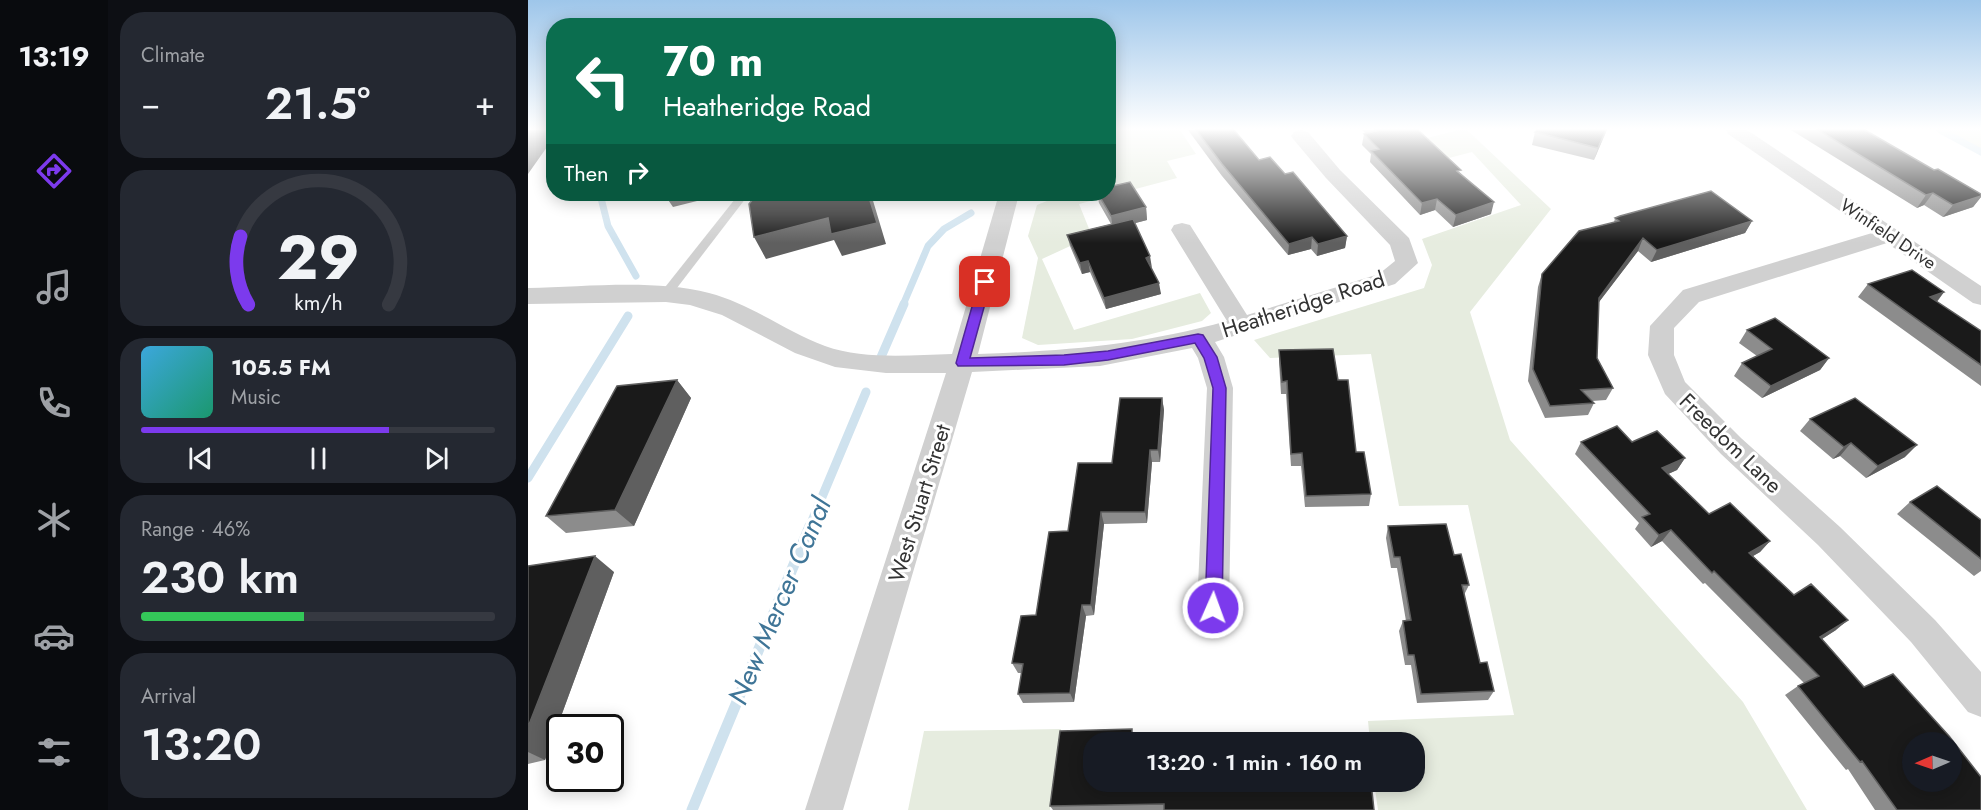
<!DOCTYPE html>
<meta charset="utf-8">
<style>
:root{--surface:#171b24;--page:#242831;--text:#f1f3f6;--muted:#9ea1a6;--line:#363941;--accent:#7c3aed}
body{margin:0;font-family:Jost,sans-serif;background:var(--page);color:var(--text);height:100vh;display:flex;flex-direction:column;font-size:22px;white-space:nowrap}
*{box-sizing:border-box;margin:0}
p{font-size:20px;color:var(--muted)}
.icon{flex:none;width:33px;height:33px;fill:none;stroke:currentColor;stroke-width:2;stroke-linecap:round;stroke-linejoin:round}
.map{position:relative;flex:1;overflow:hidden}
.details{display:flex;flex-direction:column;gap:12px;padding:12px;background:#0d0f14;width:420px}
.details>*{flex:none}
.banner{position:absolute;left:18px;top:18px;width:570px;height:183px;border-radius:24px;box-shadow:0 3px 15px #0003;background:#0b6e4f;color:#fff;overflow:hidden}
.needle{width:39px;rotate:268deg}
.buttons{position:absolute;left:1374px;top:732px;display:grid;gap:12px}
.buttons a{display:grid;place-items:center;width:60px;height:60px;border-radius:50%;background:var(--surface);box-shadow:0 3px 15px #0003;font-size:30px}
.speed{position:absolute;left:18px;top:714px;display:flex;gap:12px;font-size:30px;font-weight:700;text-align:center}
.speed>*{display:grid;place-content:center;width:78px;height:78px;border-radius:50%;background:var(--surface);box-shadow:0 3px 15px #0003;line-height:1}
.speed .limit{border:3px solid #111;border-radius:9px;background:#fff;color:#111}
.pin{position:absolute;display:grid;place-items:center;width:51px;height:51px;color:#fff;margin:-26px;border-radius:12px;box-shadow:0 3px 9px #0006}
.me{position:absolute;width:66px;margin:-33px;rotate:2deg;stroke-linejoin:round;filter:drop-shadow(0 0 4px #0008)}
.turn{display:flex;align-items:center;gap:21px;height:126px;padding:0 18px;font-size:27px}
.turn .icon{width:78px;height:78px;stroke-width:2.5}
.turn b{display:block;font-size:42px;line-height:51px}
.then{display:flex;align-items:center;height:57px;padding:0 18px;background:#0003;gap:12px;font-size:22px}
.big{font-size:45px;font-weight:600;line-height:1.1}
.details .tile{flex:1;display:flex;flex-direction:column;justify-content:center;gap:9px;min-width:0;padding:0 21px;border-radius:24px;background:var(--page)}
.details .dial{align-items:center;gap:0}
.dial svg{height:156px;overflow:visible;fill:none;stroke:var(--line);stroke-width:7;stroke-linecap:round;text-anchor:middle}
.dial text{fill:var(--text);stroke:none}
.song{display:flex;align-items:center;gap:18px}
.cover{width:72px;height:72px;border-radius:9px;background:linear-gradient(135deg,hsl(200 70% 55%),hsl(160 70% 35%))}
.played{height:6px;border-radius:3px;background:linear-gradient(90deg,var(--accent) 70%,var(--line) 70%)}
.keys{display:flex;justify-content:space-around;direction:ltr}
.heat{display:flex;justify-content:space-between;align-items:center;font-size:33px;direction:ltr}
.charge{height:9px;border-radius:4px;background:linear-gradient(90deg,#34c759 46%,var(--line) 0)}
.trip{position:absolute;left:555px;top:732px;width:342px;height:60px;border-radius:24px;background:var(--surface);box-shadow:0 3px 15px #0003;font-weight:600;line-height:60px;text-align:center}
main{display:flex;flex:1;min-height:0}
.tabs{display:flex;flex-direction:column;width:108px;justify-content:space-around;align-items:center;background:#090b0e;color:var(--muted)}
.tabs .icon{width:42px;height:42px}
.tabs .on{color:var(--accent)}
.tabs b{font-size:27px;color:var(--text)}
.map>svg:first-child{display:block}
</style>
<main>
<nav class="tabs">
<b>13:19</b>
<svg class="icon on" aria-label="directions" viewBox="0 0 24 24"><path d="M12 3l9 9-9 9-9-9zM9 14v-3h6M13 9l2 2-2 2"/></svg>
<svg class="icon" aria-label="music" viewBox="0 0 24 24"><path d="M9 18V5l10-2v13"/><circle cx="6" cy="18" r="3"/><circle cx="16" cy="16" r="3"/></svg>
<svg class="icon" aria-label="phone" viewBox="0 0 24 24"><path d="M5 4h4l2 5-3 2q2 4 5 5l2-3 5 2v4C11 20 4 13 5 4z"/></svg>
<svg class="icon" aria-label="climate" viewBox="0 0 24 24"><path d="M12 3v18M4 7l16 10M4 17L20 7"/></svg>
<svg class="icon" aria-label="car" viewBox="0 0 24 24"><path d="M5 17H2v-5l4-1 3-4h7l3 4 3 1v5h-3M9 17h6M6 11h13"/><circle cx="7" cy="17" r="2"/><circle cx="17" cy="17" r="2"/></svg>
<svg class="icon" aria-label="filters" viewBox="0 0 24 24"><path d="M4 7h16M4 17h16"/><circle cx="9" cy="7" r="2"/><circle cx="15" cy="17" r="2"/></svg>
</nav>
<section class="details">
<div class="tile"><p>Climate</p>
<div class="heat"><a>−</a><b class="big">21.5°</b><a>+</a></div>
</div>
<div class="tile dial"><svg viewBox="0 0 100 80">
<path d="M14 69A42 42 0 1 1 86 69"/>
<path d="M14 69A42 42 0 0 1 10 34" stroke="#7c3aed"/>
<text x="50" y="56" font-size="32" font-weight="700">29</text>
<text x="50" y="72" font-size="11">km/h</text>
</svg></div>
<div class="tile">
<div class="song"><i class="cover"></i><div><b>105.5 FM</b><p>Music</p></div></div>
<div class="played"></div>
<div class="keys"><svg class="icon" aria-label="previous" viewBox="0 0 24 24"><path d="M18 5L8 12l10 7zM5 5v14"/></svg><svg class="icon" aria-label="pause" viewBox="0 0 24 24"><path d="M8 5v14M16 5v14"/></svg><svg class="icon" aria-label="next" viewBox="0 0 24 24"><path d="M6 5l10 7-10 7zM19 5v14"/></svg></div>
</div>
<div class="tile"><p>Range · 46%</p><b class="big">230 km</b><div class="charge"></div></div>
<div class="tile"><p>Arrival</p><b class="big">13:20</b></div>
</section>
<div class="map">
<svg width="1453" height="810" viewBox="0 0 1453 810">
<rect width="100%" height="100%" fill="#fff"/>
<!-- green -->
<path fill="#e6ecdf" d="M587,130H652L668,154L639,161L649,178L551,204L564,236L514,259L546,330L672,293L683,313L674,321L604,339L510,345L494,338L510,258L500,236L509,205L524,199L529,194H580L581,137Z
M931,130H939L1023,209L942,312L982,440L1215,702L1279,810H850L846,782H886V742H842L840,721L986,715L940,505L871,506L843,354L742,358L726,340L896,288L904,265L894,239L993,205L944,152L917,159L895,139Z
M1412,130H1453V152Z
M533,729L522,810H380L396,731Z"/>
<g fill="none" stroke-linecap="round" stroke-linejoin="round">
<!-- stream-far2 -->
<path stroke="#cfe2ee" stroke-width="7" d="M1412,130L1453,152
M72,194L80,226L108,276
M375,305L400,246L416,229L443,213"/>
<!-- stream-far1 -->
<path stroke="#cfe2ee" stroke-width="9" d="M350,364L376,304
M0,478L100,316
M281,528L338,392"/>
<!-- stream -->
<path stroke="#cfe2ee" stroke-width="11" d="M164,810L282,526"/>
<!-- service -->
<path fill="#d0d0d0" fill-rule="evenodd" d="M211,194H221L142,297H134L132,294L134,291Z"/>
<!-- minor -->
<path fill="#d0d0d0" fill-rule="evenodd" d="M773,130L780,132L812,170L881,238L890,263L867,284L687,342L696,357L705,388L701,608L697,619L685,623L673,619L669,608L679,388L670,358L664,348L572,366L444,372L315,810H277L418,373H358L307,367L267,353L194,315L162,305L138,302L0,304V288C57,287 127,279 181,293C223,304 257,331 297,346C336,360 384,355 424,354L471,194H491L450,354C537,351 613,345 699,321L643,230L646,225L654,223L662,225L719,315L851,274L867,261L862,245L798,178L766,140L763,136L766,132Z
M1198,130H1219L1453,286V305L1445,303L1359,243L1171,302L1146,328V355L1157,382L1213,438L1312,527L1407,620L1453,672V717L1440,712L1383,642L1290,545L1193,454L1137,394L1120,355L1122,326L1155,290L1344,233L1200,134Z"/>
</g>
<!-- wall -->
<path fill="#8c8c8c" d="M660,130H706L731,160L757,174L819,236L817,248L789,256L783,249L760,255L694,176Z
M834,130H890L933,174L963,214L925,227L907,210L892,215L842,162L843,154L834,145L836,134H838Z
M1079,130L1066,160L1004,145L1007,132Z
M1263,130H1337L1406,170L1453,194V197L1445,207L1415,217L1396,205L1389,208Z
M569,194H580L618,207L619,220L607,223L633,294L578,309L562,272L554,274L542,246L539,235L583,224L571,203Z
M1087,218L1224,221L1217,233L1123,262L1110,251L1070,303L1069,358L1085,388L1078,400L1064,401L1066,403L1060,415L1017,418L1000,381L1010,287L1014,274L1086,222Z
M1340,284L1416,292L1409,302L1453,331V386L1330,297Z
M1219,330L1301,358L1292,370L1234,398L1206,376L1214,363L1229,356L1211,343Z
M751,350L810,380L828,452L843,494L841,506L777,507L773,466H763L758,394H753L751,362Z
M149,380L163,398L106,526L38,533L18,516Z
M634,398L636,410L632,462H624L619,523L576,524L566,615L558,616L546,702L495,703L490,694L494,673H490L484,663L508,615L540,531L584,463Z
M1282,419L1377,457L1338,478L1312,456L1305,459L1272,431Z
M1053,442H1104L1157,458L1149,470L1140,474L1181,514L1242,541L1232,552L1225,556L1266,595L1308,630L1294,639L1336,687L1453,810H1347L1320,769L1318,770L1257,695L1270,686L1276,683L1177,583L1175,584L1134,541L1123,547L1107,529L1111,523L1047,454Z
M1382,502L1453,520V571L1446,576L1369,514Z
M860,526L926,555L941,585L936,595L952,663L966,691L960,700L889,703L883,665H877L871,631L875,621H878L869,568H863L858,538Z
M0,566L86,572L17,760L0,764Z
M566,742L846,810H525L522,806Z"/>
<!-- shaded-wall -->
<path fill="#5f5f5f" d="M0,130H26V137L0,174Z
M1078,130V131L1066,160L1070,148Z
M1405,193L1396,205L1389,208L1398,195Z
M136,194H177V199L145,207Z
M340,194H343L358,244L314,256L306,240L238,259L226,237L300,218Z
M1453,196V197L1445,207L1415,217L1425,205Z
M909,199L907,210L892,215L894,203Z
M966,202L963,214L925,227L928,215Z
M618,207L619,220L585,229L583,216Z
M1224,221L1217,233L1123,262L1129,250Z
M819,236L817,248L789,256L790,244Z
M784,237L783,249L760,255L761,244Z
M1115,238L1110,251L1065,310L1071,298Z
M622,256L624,268L618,258Z
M560,261L562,272L554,274L552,263Z
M631,283L633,294L578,309L576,298Z
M1416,292L1406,305L1402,297Z
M1301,358L1292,370L1234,398L1243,386Z
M149,380L163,398L106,526L87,510Z
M634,398L636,410L632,462L630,450Z
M1323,443L1312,456L1305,459L1316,447Z
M1389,445L1377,457L1338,478L1350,466Z
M622,450L624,462L619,523L617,512Z
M1157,458L1149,470L1127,480L1134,468Z
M573,512L576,524L566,615L563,605Z
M1143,530L1134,541L1123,547L1131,535Z
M1242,541L1232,552L1211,564L1221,553Z
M67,556L86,572L17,760L0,752V727Z
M554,605L558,616L546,702L542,693Z
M1320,620L1308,630L1280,648L1292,637Z"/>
<!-- building -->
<path fill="#1a1a1a" stroke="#5f5f5f" stroke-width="1.5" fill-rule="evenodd" d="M668,130H706L731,160L742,157L757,174L765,172L819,236L790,244L784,237L761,244L694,164Z
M846,130H890L933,170L929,171L966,202L928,215L909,199L894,203L843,151L851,149L836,134L848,131Z
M1009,130H1078L1070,148L1007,132Z
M1290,130H1337L1406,170L1410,169L1453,194V196L1425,205L1405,193L1398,195Z
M602,182L618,207L583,216L570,194H580V187Z
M1183,191L1224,221L1129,250L1115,238L1071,298L1069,358L1085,388L1053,390L1066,403L1022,406L1005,369L1014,274L1051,231L1091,221L1087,218L1092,216Z
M229,194H340L349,223L303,234L300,218L226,237L221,204Z
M605,219L622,256L618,258L631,283L576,298L560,261L552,263L539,235Z
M1384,270L1416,292L1402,297L1453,331V365L1340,284Z
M1247,318L1301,358L1243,386L1214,363L1244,349L1219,330Z
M805,349L810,380H820L828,452H836L843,494L778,496L774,453L763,454L759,381L754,382L751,350Z
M149,380L87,510L18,516L89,386Z
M592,398H634L630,450H622L617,512H573L563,605H554L542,693L490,694L495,664L484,663L493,616L508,615L521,532L540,531L550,463H584Z
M1327,398L1389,445L1350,466L1323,443L1316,447L1282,419Z
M1089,426L1104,442L1129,431L1157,458L1134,468L1181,514L1202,503L1242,541L1221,553L1266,595L1283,584L1320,620L1292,637L1336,687L1365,674L1421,736L1453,777V810H1369L1334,761L1332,762L1270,686L1291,676L1186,571L1184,573L1143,530L1131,535L1114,517L1122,514L1053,442ZM1384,742H1424V782H1384Z
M1409,486L1453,520V559L1382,502Z
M918,524L926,555L933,554L941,585H934L952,663L959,662L966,691L893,694L886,655H880L875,621L883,620L872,557H866L860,526Z
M67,556L0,727V566Z
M604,729V738H630L629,740L726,739V742H566V782H843L846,810H636V804L522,806L532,731Z"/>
<!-- sky -->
<linearGradient id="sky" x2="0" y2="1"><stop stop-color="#9ec6ea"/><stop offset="0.53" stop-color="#fff"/><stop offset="1" stop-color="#fff" stop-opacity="0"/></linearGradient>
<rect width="1453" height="243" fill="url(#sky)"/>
<!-- route -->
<path fill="#7c3aed" stroke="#51269a" stroke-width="1.5" d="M457,278L463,282L442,358L536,355L580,351L670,334L675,335L689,357L698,388L694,608L691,614L685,616L679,614L677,608L685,388L676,358L667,343L580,360L536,365L430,366L428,363L451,282Z"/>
<g text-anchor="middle" stroke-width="6" stroke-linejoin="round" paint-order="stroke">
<!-- far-street labels -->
<g font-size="18" fill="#333" stroke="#fff">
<text transform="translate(1360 234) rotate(34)" y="6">Winfield Drive</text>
</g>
<!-- street labels -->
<g font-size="22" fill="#333" stroke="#fff">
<text transform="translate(775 304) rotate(-18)" y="8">Heatheridge Road</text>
<text transform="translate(1203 443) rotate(44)" y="8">Freedom Lane</text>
<text transform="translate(391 503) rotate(-73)" y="8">West Stuart Street</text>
</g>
<!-- near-water labels -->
<g font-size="28" font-style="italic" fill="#3f7597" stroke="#fff">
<text transform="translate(251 601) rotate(-67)" y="10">New Mercer Canal</text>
</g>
</g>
</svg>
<div class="buttons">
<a><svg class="needle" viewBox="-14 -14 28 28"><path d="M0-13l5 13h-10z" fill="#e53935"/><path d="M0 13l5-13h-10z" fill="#9ea1a6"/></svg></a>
</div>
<div class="speed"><div class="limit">30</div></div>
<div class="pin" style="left:457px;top:282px;background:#d93025"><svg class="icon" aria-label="arrive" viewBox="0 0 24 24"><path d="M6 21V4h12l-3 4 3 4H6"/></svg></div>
<svg class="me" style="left:685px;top:608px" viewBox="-20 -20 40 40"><circle r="17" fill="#7c3aed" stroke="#fff" stroke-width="3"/><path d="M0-11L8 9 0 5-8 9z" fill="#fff"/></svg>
<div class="trip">13:20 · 1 min · 160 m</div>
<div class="banner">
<div class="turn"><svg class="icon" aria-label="left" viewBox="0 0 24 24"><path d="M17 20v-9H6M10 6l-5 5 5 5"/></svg><div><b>70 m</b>Heatheridge Road</div></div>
<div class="then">Then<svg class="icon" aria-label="right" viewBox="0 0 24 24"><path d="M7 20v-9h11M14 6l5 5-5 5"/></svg></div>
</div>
</div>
</main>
